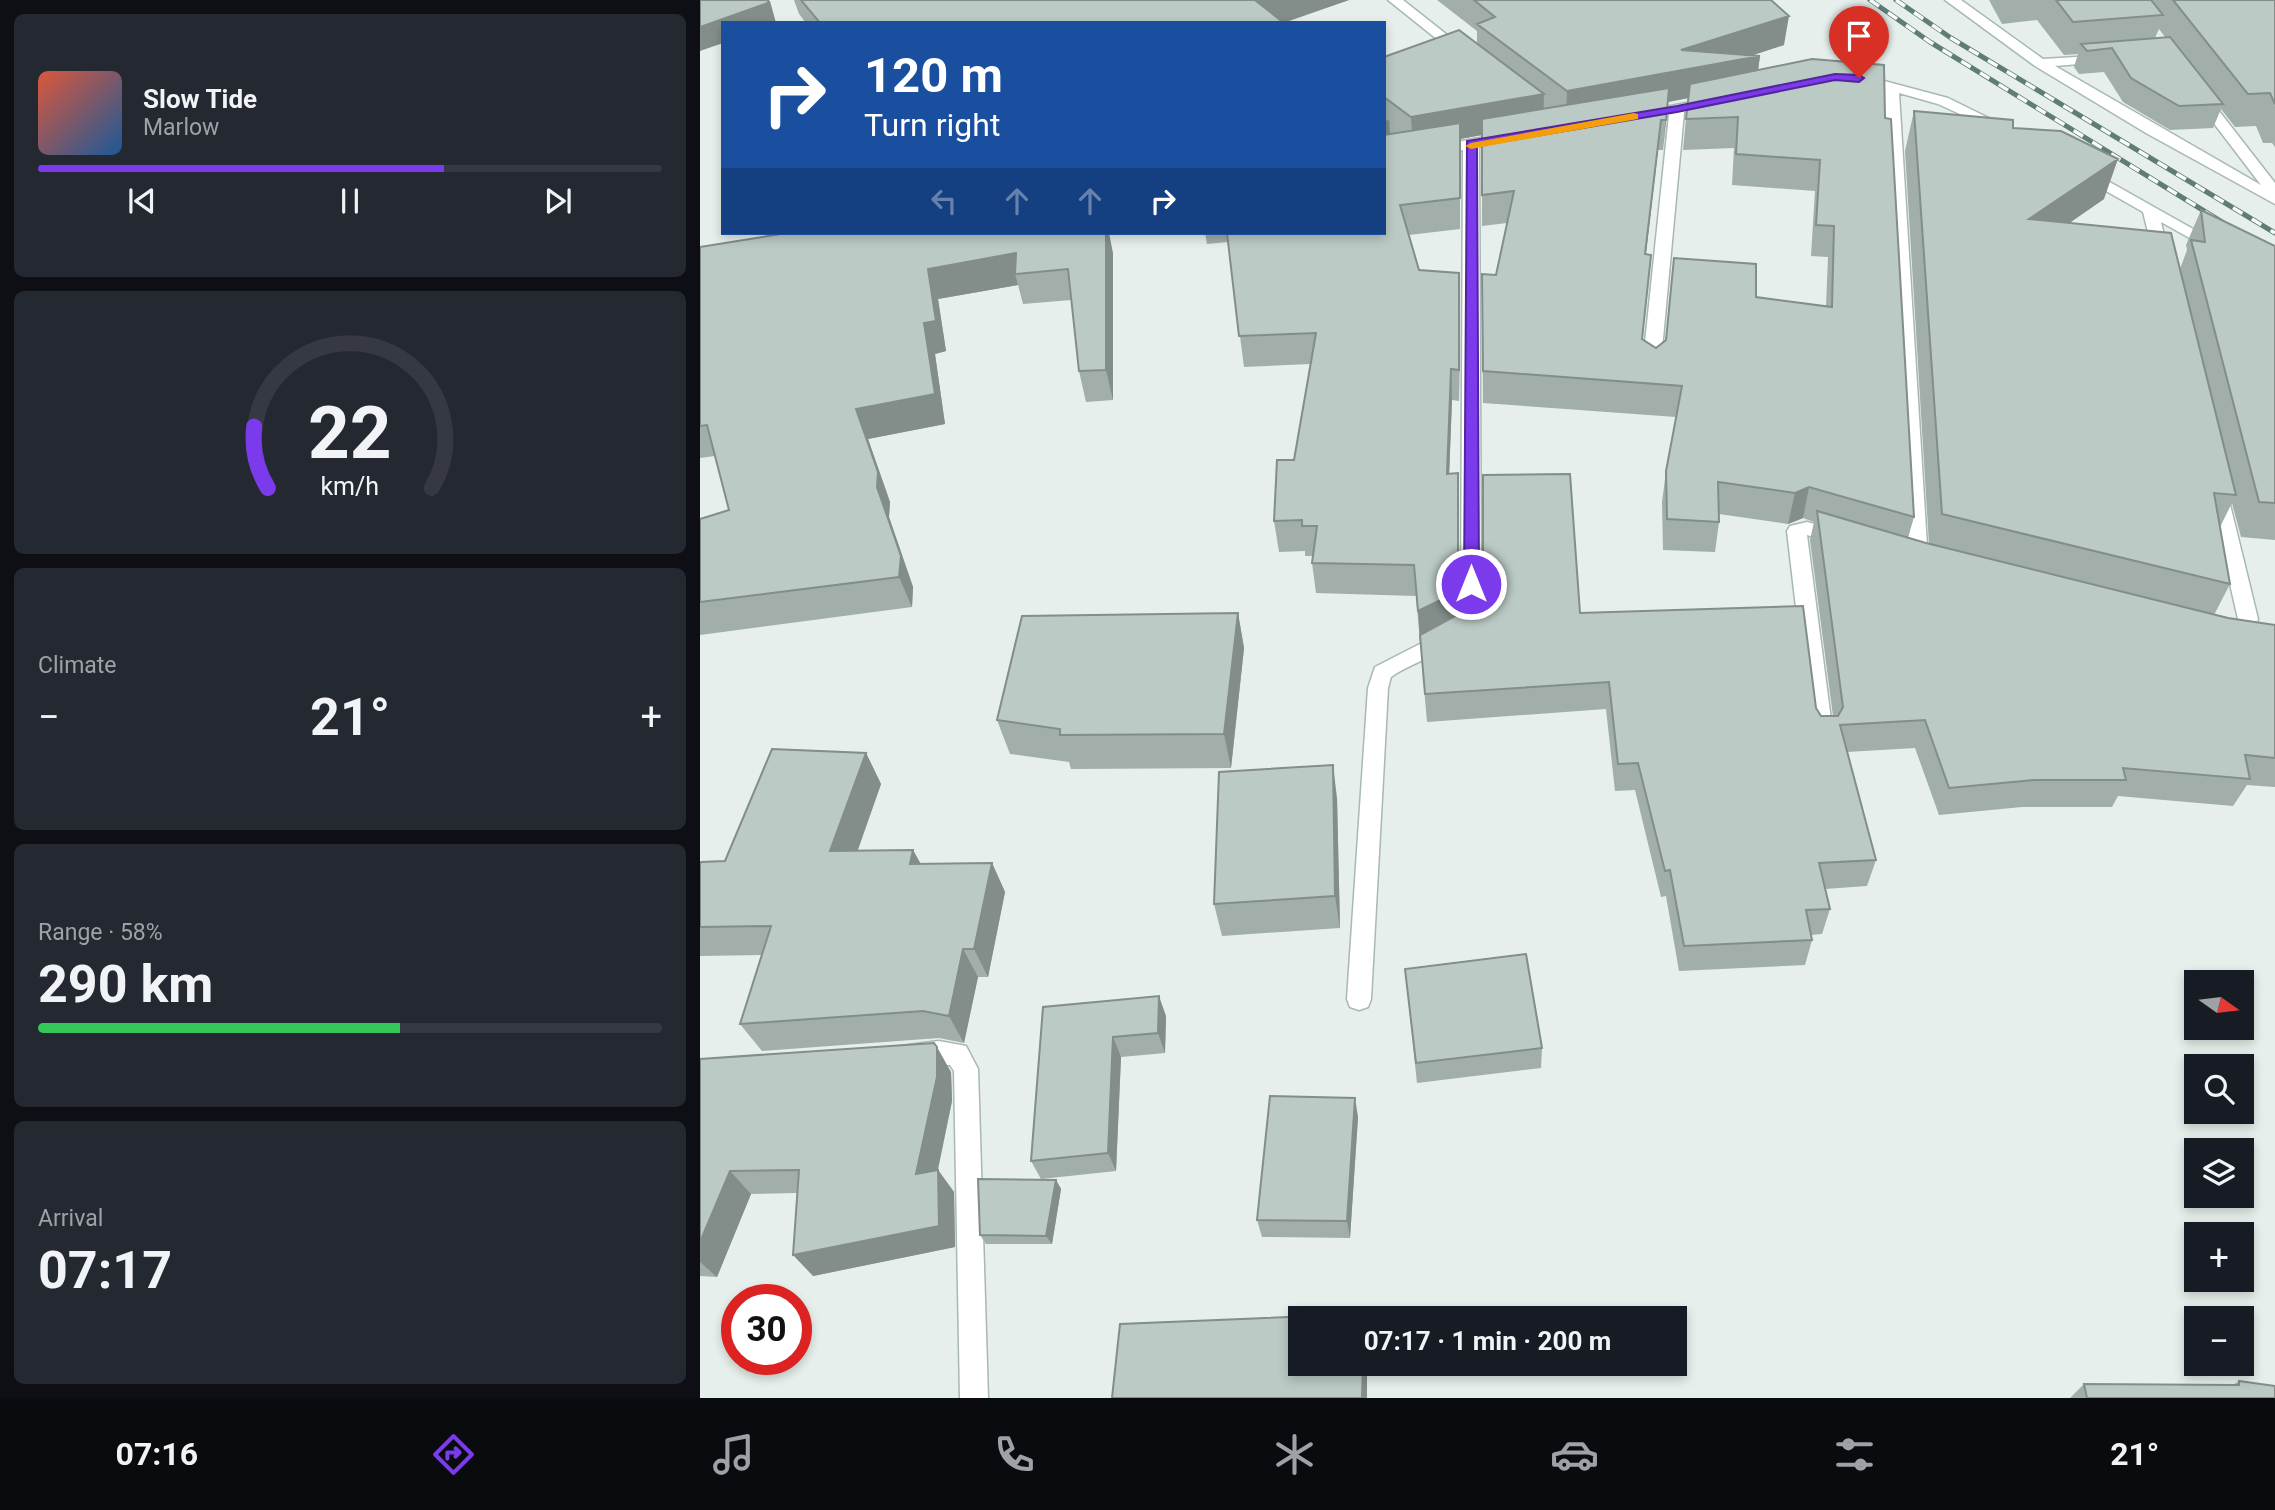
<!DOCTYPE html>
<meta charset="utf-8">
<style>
:root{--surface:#171b24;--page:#242831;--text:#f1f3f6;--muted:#9ea1a6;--line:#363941;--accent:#7c3aed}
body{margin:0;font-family:Roboto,sans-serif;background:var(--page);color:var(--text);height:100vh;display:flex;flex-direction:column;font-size:26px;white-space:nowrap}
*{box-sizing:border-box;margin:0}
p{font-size:23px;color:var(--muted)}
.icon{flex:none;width:38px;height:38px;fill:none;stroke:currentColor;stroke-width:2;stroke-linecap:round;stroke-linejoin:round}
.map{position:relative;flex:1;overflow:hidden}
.side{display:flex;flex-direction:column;gap:14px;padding:14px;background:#0d0f14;width:700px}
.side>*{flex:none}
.hud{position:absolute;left:21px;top:21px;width:665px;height:214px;border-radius:0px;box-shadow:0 4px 10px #0003;background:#1a4fa0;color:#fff;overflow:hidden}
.needle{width:46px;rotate:104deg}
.buttons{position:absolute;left:1484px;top:970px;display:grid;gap:14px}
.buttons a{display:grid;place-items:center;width:70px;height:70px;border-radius:0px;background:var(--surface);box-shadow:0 4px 10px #0003;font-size:35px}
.speed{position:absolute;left:21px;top:1284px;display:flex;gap:14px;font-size:35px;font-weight:700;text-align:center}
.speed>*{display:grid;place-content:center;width:91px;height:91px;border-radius:50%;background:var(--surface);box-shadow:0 4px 10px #0003;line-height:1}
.speed .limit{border:10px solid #d22;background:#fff;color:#111}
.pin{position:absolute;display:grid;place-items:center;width:60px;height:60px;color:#fff;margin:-72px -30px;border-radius:50% 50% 50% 0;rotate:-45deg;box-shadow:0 0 7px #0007}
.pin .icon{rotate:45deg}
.me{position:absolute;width:77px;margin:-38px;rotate:0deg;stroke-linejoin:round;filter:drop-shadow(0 0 5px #0008)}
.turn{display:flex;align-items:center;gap:24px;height:147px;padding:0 28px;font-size:32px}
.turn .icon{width:91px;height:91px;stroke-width:2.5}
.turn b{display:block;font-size:49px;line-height:60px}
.lanes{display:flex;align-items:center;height:66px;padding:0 28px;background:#0003;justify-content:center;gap:35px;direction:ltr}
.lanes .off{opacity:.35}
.big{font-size:52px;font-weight:700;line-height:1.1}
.side .widget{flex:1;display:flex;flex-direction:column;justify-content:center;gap:10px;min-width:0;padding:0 24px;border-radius:10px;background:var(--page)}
.side .dial{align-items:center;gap:0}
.dial svg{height:182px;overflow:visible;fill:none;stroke:var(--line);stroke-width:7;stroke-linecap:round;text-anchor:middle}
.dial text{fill:var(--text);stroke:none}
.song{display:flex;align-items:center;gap:21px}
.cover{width:84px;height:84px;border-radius:10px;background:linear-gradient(135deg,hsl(10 70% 55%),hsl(210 70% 35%))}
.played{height:7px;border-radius:4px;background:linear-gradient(90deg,var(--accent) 65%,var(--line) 65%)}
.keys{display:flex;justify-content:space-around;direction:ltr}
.heat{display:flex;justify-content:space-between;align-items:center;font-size:38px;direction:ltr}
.charge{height:10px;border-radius:5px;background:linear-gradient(90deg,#34c759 58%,var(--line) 0)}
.trip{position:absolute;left:588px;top:1306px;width:399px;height:70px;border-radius:0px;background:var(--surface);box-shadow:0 4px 10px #0003;font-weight:700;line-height:70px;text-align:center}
.menu{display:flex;height:112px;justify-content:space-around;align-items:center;background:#090b0e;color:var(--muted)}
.menu .icon{width:49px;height:49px}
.menu .active{color:var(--accent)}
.menu b{font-size:32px;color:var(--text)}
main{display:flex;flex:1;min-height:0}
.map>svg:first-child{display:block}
</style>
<main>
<section class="side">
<div class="widget">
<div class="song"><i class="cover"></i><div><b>Slow Tide</b><p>Marlow</p></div></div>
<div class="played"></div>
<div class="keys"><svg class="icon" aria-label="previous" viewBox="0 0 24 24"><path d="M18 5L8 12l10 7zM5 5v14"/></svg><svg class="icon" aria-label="pause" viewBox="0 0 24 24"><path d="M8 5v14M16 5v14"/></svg><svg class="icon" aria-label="next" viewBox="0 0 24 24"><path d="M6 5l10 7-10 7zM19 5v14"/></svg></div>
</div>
<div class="widget dial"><svg viewBox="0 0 100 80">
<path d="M14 69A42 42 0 1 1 86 69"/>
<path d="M14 69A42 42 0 0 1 8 42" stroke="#7c3aed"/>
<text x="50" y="56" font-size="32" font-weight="700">22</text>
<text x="50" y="72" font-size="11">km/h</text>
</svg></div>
<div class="widget"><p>Climate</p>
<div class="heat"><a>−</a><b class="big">21°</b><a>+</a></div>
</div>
<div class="widget"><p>Range · 58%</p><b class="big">290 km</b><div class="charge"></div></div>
<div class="widget"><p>Arrival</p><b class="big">07:17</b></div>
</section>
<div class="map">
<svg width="1575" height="1398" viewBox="0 0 1575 1398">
<rect width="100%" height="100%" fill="#e6efeb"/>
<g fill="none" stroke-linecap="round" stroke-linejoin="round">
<!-- street casing -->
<g stroke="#a8b8b2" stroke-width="3">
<path id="street" d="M688,0H703L770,53L763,57L758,56Z
M1245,0H1261L1343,59L1409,55L1411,58L1404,62L1355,66L1561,185L1493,96L1500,92L1505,93L1575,183V204L1446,133L1335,66Z
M1158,74L1248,98L1313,130L1311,133H1301L1238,104L1199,93L1228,562L1225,567H1211L1208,562L1184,89L1153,81V75Z
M1013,98L1018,99L1020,102L1018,105L984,112L960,371L951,377L942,371L969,115L938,120L931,116L938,112Z
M810,133L817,137L815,140L779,147L781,612C771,650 720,656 691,677L688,688L671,999L668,1007L659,1010L650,1007L647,999L668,688L675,667L751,628L759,620L761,612L763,150L684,164V154Z
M1383,167L1525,247L1523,250H1511L1461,222L1469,257L1467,260H1455L1443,212L1378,175L1375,172Z
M1518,485L1525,487L1527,492L1558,619L1552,638L1529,645L1522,642L1519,637L1522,632L1536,628L1538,619L1509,492L1511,487Z
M1107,522L1146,532L1149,537L1146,542L1139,544L1107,535L1133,735L1130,741L1122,743L1114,741L1111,735L1087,531L1090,526Z
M239,1041L266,1046L278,1069L288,1398H260L254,1071L250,1065H210L201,1062L198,1054L201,1046Z"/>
</g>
<!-- street -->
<use href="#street" fill="#fff" fill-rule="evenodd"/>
<!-- rail casing -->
<g stroke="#5f7d75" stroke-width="5">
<path id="rail" d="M1170,0L1230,42L1522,222
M1196,0L1251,38L1575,233"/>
</g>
<!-- rail -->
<use href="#rail" stroke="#f7fbf9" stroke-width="3.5" stroke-dasharray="11" stroke-linecap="butt"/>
</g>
<!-- wall -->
<path fill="#a1aea9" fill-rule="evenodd" d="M94,0H649L584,23H106L99,14Z
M737,0H1071L1084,45L1053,55L1060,56L1058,70L1185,118L1214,517L1208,538L1229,544L1205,151L1214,111L1313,128L1404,199L1369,223L1480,269L1487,250L1486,245L1501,210L1575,246V540L1541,537L1532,503L1520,527L1530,584L1514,615L1528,618L1575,625V787L1547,785L1533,806L1418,796L1412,807H1322L1239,815L1215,748L1147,752L1176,860L1167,886L1125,889L1130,909L1122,934L1111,935L1112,940L1105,965L979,971L966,896L961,897L935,790L915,791L906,709L727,722L716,596L616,593L612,563L613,556H605V551L579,552L574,521L594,460L610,364L544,367L528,242L507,244L505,233H684V57L777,43V31ZM988,98L983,150L1034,148L1032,185L1115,191L1111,256L1128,257L1126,306L1056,297L956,348L943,340L946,254L958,150H963L968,102ZM782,135V226L807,223L796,275L782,274L783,403L976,417L966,471L962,502L963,550L1015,552L1019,522V514L1088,524L1103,518L1114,522L1110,540L1133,716H1121L1116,708L880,613L758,615V473L749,474L752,400L759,401L760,303L719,270L709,235L760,229V139Z
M1289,0H1575V147L1572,143H1563L1556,126L1535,127L1521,109L1513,128L1470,130L1423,102L1404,72L1379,74L1374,67L1378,54L1364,55L1337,20L1302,24ZM1459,29L1465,37L1455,38Z
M0,247L413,253V400L386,402L379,371L371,300L323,304L318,285L238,299L246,351L235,354L245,424L168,439L190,502L189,517L213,587L212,607L0,635V519L29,510L15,456L0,458Z
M538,613L544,648L531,768L371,769L369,762L310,754L297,720Z
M166,753L181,784L158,850H213L220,863H292L305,892L288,977H278L264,1043L239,1038L62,1051L40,1024L62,955L0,956V864L25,861Z
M637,798L640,928L522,936L514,904Z
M705,969L842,1048L841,1068L717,1083Z
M343,1007L466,1016L465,1053L421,1057L416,1171L341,1179L331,1161Z
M0,1059L251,1072L252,1101L238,1170L254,1192L255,1247L113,1276L97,1193L51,1194L17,1277L0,1276Z
M658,1117L650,1238L562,1237L557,1220Z
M356,1180L361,1189L352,1244H286L280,1235Z
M1539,1381L1575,1398H1370L1384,1384L1533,1385Z"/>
<!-- shaded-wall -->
<path fill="#838d89" d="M68,0L70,1L76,23H23V43L0,51V27Z
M558,0H649L582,23L556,1Z
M1089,16L1084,45L1041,59L1060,56L1056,85L968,102L963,150L967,102L866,121L867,91L981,50Z
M844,94L843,124L760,139V229V198L713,147L711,117Z
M684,103L685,121L689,120L691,150L684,152Z
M961,120L958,150L942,285L945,254Z
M1418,159L1404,199L1316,260L1329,219Z
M406,233H409L413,253V400L406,370Z
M316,253L315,274L318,285L238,299L246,351L235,354L245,424L168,439L190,502L189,517L213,587L212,607L199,577L156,409L224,323L228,269Z
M759,273L760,303L759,401Z
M751,369L752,400L748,504L747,474Z
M758,473V612L757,619L749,626L720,641L718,611Z
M1109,487L1103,518L1088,524L1095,493Z
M538,613L544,648L531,768L524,734Z
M166,753L181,784L147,880L130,851Z
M633,765L637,798L640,928L635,896Z
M213,850L229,879L210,864Z
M292,863L305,892L288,977L274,949Z
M263,949L278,977L264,1043L249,1016Z
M459,996L466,1016L465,1053L458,1033Z
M413,1037L421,1057L416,1171L408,1153Z
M237,1047L251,1072L252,1101L232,1197L216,1174Z
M655,1098L658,1117L650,1238L647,1221Z
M238,1170L254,1192L255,1247L113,1276L93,1255Z
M30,1171L51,1194L17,1277L0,1262V1242Z
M356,1180L361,1189L352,1244L346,1236Z
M663,1363H667V1398H662Z"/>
<!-- building -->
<path fill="#bbcac4" stroke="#838d89" stroke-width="2" d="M0,0H68V3L0,27Z
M101,0H558L556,1L584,23H120Z
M774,0H1071L1089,16L981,50L1060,56L867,91L777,24L795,17Z
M1356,0H1451L1463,15L1373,22Z
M1473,0H1575V104L1570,93L1548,94Z
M759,30L844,94L711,117L684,97V57Z
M1470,37L1523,104L1479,106L1431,78L1412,48L1387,51L1381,44Z
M1112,59L1184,65L1185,118L1191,119L1214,517L1109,487L1095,493L1018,482L1019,522L967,519L966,471L982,386L783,371L782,274L796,275L814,191L782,195V119L969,88L966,120H961L945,254L951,255L942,339L956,348L966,340L974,258L1056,264V297L1132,307L1134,226L1116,225L1120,160L1036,154L1038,117L986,119L990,84Z
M1214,111L1313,120V128L1361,131L1418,159L1329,219L1471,233L1536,495L1514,493L1530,584L1242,514Z
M760,123V198L700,205L719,270L759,273V370L751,369L747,474L758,473V581L756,588L749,596L718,611L714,565L612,563L617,526H602V520L574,521L577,460H594L616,333L539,336L527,233H684V135Z
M1501,210L1575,246V503L1559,502L1491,240L1505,242Z
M87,233H406V370L379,371L368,269L315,274L316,253L228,269L236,321L224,323L235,394L156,409L178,472L177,487L201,556L199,577L0,602V519L29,510L7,425L0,426V247Z
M870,474L880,613L1103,606L1116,708L1121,716H1138L1143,707L1117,511L1226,543L1528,618L1575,625V758L1545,755L1550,779L1423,768L1426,780H1334L1249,788L1225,720L1140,725L1176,860L1119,863L1130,909L1106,910L1112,940L984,946L970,870L965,871L938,763L918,764L909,682L725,694L720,635L768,609L783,585V475Z
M538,613L524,734L360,735V729L297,720L322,616Z
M72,749L166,753L130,851L213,850L210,864L292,863L274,949H263L249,1016L223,1011L40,1024L71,926L0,927V864L1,862L25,861Z
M633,765L635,896L514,904L519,772Z
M826,954L842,1048L716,1063L705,969Z
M459,996L458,1033L413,1037L408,1153L331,1161L343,1007Z
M234,1043L237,1047V1077L216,1174L238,1170L239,1226L93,1255L99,1170L30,1171L0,1242V1059Z
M570,1096L655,1098L647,1221L557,1220Z
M278,1179L356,1180L346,1236L280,1235Z
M663,1314V1318H600V1363H663L662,1398H412L420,1324Z
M1539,1381L1575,1386V1398H1387L1384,1384L1539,1385Z"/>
<!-- route -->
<path fill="#7c3aed" stroke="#51269a" stroke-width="2" d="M1135,74L1159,75L1164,78L1159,82L1135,80L977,112L777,146L779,584L771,590L766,588L764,584L767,141L977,106Z"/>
<!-- slow -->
<path fill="#f59e0b" d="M934,113L938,114V119L771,149L765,146L771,143Z"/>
</svg>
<div class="buttons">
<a><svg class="needle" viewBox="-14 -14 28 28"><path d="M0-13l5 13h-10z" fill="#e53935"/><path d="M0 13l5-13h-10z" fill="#9ea1a6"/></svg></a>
<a><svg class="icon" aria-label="search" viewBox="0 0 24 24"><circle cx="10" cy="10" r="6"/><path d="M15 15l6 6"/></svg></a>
<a><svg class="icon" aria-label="layers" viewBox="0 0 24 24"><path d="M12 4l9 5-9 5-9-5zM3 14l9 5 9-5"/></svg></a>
<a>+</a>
<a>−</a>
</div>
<div class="speed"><div class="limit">30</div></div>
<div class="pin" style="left:1159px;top:78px;background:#d93025"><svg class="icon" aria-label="arrive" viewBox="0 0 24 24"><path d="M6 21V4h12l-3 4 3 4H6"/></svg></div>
<svg class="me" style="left:771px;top:584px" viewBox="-20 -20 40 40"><circle r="17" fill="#7c3aed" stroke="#fff" stroke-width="3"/><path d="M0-11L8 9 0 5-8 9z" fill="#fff"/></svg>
<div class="trip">07:17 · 1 min · 200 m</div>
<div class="hud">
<div class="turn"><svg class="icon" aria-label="right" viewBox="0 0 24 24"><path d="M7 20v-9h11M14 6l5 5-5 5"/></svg><div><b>120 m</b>Turn right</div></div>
<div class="lanes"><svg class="icon off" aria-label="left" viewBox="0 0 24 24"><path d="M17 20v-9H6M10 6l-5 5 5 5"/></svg><svg class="icon off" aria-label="ahead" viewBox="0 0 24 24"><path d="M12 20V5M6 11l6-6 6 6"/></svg><svg class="icon off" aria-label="ahead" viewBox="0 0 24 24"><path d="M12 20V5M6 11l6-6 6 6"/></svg><svg class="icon" aria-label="right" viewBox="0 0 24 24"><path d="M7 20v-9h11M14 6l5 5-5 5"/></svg></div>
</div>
</div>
</main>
<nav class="menu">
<b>07:16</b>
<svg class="icon active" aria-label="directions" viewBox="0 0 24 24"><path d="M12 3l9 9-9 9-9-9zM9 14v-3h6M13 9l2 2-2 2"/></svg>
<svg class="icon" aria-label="music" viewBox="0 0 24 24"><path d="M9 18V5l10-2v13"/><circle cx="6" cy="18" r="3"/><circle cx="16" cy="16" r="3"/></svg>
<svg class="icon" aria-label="phone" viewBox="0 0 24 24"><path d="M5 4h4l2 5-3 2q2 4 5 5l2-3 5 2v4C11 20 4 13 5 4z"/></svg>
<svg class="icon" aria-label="climate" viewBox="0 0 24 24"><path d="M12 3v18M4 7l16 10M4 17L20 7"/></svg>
<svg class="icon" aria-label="car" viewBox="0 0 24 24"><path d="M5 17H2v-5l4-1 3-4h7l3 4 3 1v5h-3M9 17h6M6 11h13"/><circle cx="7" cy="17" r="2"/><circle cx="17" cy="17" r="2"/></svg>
<svg class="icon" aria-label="filters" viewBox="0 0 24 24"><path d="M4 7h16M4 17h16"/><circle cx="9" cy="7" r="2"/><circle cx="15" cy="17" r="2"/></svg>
<b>21°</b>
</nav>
